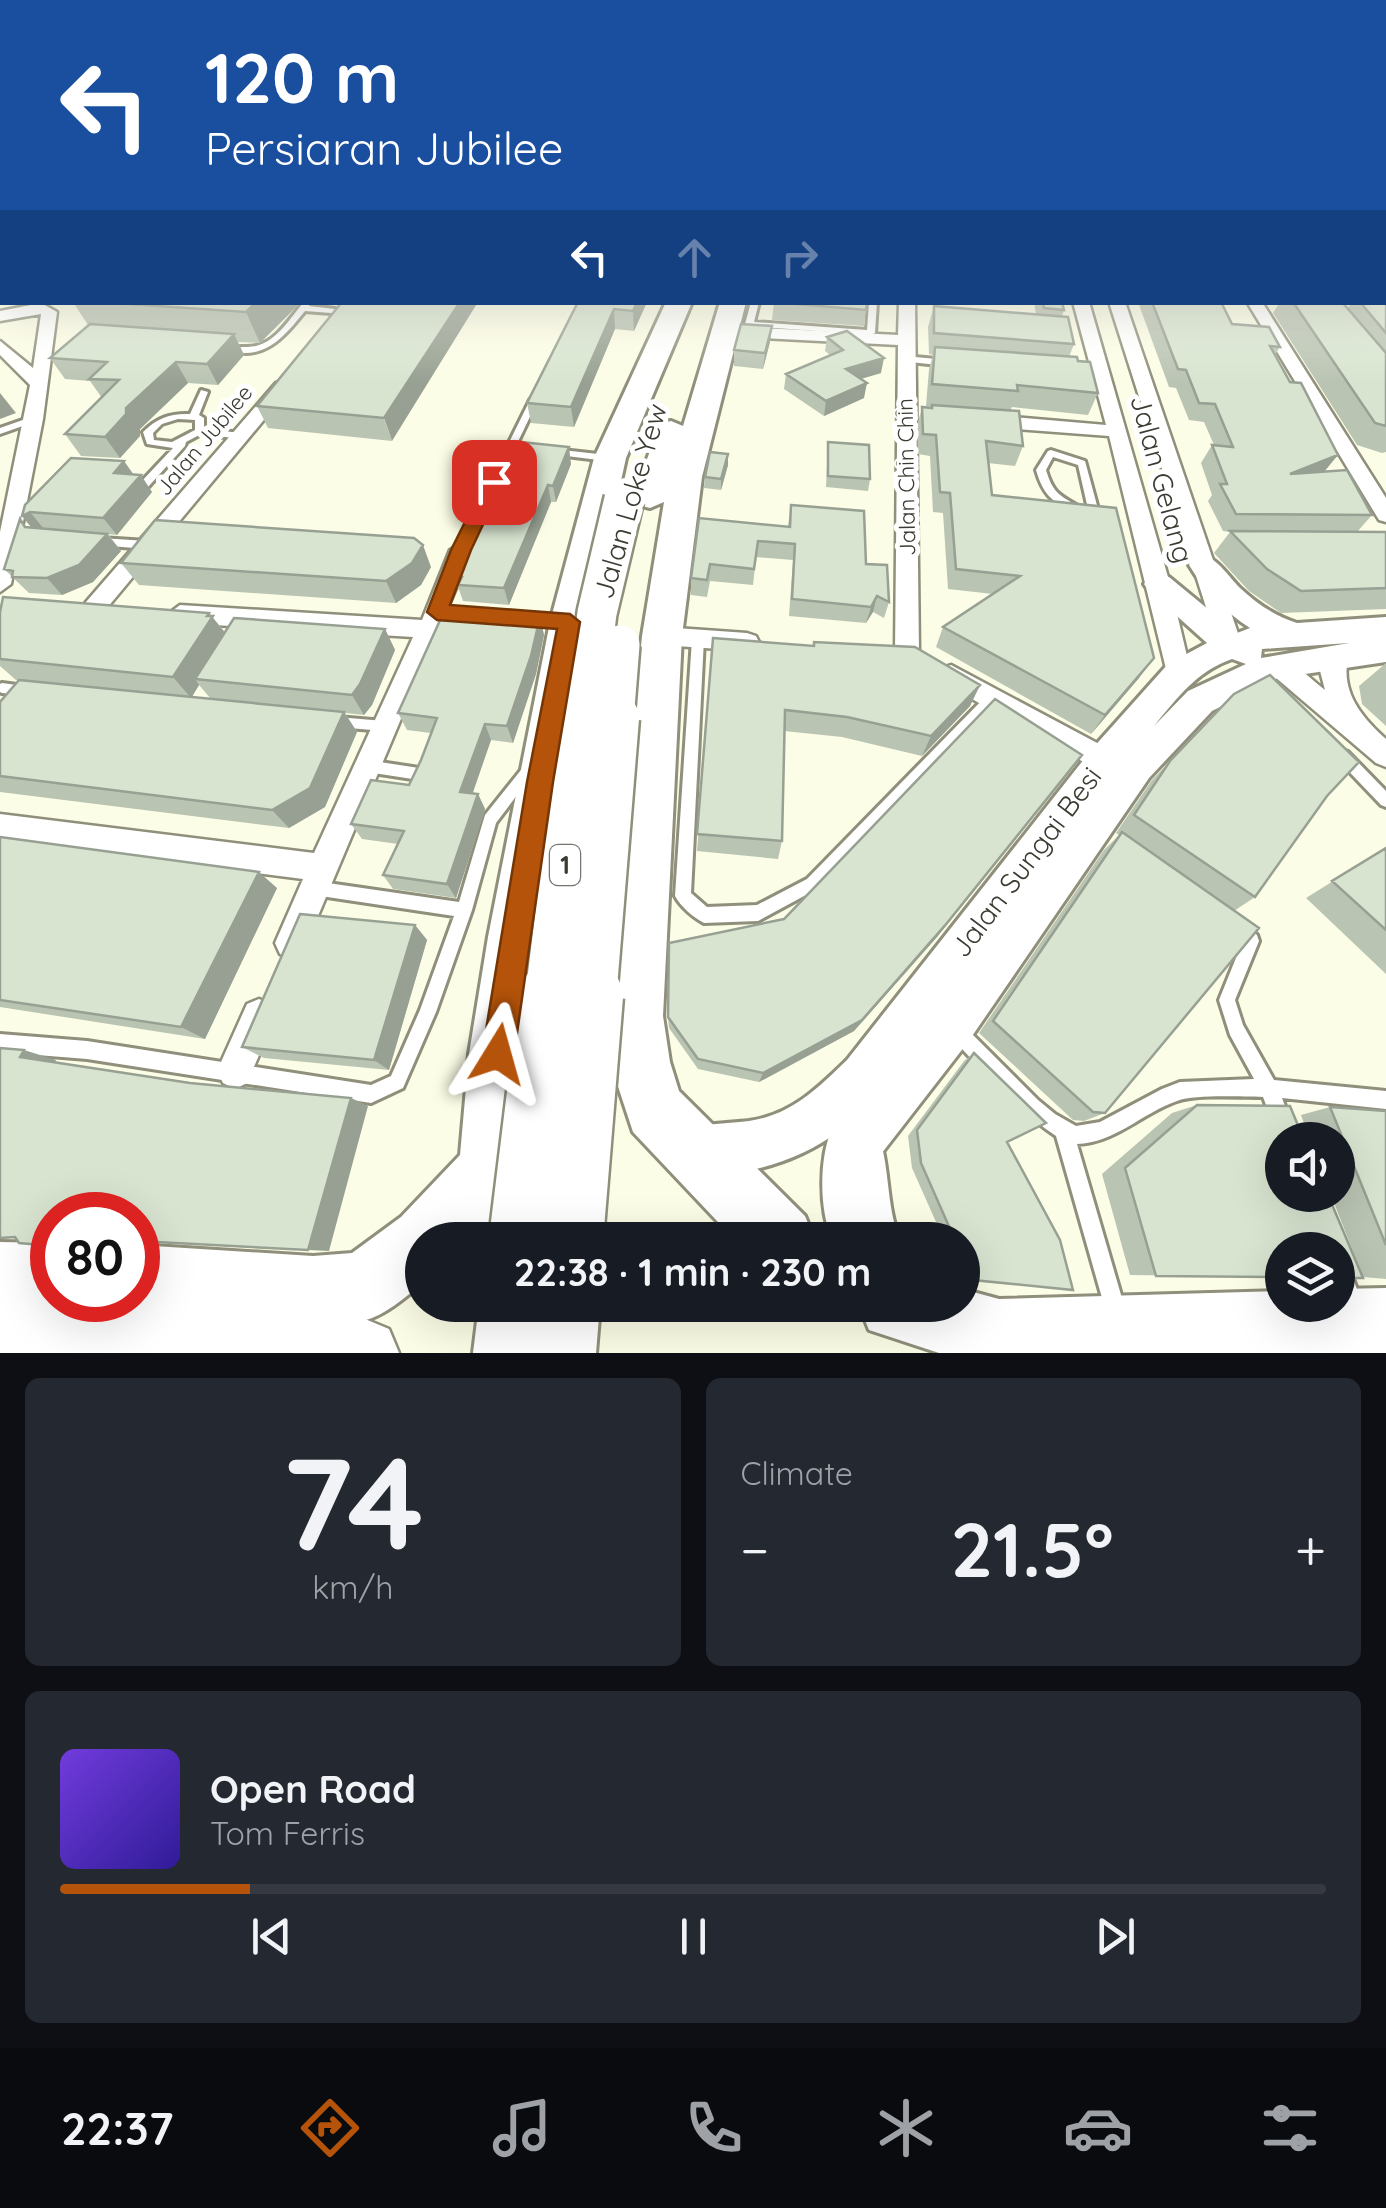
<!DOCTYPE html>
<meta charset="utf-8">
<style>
:root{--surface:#171b24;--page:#242831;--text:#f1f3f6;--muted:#9ea1a6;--line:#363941;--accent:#b45309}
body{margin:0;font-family:Quicksand,sans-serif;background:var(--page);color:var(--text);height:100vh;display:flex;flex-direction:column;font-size:38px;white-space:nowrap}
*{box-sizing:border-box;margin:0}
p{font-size:32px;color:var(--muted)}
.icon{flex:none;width:55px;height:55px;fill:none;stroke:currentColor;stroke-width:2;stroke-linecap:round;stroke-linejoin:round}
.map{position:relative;height:1353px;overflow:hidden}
.drawer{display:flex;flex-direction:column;gap:25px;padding:25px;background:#0d0f14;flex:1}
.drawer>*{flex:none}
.guide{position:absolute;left:0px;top:0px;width:1388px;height:305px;box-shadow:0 10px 40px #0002;background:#1a4fa0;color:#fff;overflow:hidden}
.buttons{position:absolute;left:1265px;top:1122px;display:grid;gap:20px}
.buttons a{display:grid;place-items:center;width:90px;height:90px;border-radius:50%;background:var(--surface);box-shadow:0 10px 40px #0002;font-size:50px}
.speed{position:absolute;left:30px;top:1192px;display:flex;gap:20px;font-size:50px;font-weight:700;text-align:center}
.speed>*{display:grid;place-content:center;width:130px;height:130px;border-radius:50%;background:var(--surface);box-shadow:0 10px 40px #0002;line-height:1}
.speed .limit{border:15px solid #d22;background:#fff;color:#111}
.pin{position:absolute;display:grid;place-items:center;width:85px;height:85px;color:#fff;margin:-42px;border-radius:20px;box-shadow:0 5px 15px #0006}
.me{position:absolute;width:110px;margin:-55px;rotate:8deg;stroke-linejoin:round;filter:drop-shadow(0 0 8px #0008)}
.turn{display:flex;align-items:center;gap:35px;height:210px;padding:0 40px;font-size:45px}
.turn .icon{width:130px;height:130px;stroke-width:2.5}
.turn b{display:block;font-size:70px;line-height:85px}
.lanes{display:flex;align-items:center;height:95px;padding:0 40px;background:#0003;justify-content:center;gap:50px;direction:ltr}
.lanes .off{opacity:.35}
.big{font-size:75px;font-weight:700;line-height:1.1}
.drawer .tile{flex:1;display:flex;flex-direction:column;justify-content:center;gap:15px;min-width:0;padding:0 35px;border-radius:15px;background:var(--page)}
.drawer .dial{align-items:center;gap:0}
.dial b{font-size:130px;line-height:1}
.song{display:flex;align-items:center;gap:30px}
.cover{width:120px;height:120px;border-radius:15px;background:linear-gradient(135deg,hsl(260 70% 55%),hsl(250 70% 35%))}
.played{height:10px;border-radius:5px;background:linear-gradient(90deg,var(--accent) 15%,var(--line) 15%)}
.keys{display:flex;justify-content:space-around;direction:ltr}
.heat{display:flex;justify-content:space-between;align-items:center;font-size:55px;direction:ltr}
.drawer .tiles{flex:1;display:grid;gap:25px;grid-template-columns:1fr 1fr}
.tile:last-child{grid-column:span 2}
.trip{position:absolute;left:405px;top:1222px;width:575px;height:100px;border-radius:50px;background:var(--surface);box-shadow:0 10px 40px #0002;font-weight:700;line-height:100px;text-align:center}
.tabs{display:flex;height:160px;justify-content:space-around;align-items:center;background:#090b0e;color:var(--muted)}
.tabs .icon{width:70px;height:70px}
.tabs .selected{color:var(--accent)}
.tabs b{font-size:45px;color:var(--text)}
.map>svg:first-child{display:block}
</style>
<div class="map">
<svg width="1386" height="1353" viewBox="0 0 1386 1353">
<rect width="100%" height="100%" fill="#fcfde6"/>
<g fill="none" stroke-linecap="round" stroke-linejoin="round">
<!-- service casing -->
<g stroke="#8f8f7b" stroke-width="6">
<path id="service" d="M0,240H2V244H0Z
M304,302H312L309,306L344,310L348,312L344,314L305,311C283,338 263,363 224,349C234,346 245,348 256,346C277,341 290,318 304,302Z
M751,302H759L754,322L867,330L869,302H877L875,333L871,335L749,326L745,324Z
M904,356L947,360L951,363L947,366L901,361L900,359Z
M201,390L208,392L199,415L204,418V429L241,433L246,436L241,439L201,434L186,442L185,446L148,487H140V483L173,448L147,444L143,432C157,418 171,413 190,414ZM178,419L195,420V430L172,442L154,440L153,433L162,424Z
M534,397L538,400L466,550L461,554L457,553L456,550L530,400Z
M34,416L37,417V421L0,434V428Z
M553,449L607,455L612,458L607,461L550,454L548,452Z
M1051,450L1085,461L1098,509L1097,511L1093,512L1088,509L1078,465L1053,457L1046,470C1053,493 1059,495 1078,506L1073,509C1051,504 1042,491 1036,470L1048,451Z
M101,538L147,541L152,545L147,549L97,545L96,542L97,539Z
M698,634L704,639L691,893L707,907L757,905L807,879L989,693H999L1000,697L817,889L758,921L704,923C694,918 680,906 675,896L692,639Z
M2,683L32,687L34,691L32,695L28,696L2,693L0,692V684Z
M337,717L384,721L389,722L391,726L389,730L384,731L337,727L332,726L330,722L332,718Z
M1343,750L1348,752L1386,791V807L1381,805L1338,760L1336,756L1338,752Z
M367,760L419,768L424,770L426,774L424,778L419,780L367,772L362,770L360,766L362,762Z
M526,768L531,770L533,774L496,823L472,910L436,1012L403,1088L371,1103L87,1059L0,1052V1034L87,1041L371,1085L391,1076L420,1010L454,916L314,895L309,893L306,888L309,883L314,881L459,902L485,815L521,770Z
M1238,921L1257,935L1259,941L1235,1000L1243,1025L1274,1080L1386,1091V1109L1282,1098L1298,1140H1282V1147L1263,1097C1242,1097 1196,1094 1177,1101C1142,1113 1115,1143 1077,1144L1126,1312L1123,1319L1116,1322L1109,1319L1106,1312L1056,1136C1016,1109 983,1071 950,1036L947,1030L950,1024L956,1021L962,1024L1038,1100L1055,1114L1076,1126L1100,1122L1162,1089L1180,1082L1254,1079L1230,1035L1219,1000L1242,943L1232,935L1230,929L1232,923Z
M1338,1255L1345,1258L1363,1305L1360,1312L1353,1315L1346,1312L1338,1291Z"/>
</g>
<!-- minor casing -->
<g stroke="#8f8f7b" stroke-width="5">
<path id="minor" d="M899,302H915L919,652L916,659H898L895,652L898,345L740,337L732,332L740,327L898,335Z
M1073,302H1089L1170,584L1191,673L1188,680H1170L1167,673L1109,436L989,427L980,421L989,415L1106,425Z
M1109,302H1125L1242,645L1239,652H1221L1218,645Z
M1247,302H1262L1386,498V522L1379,520Z
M41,303L57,312L43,419L11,584L0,592V532L30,385L0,355V341L33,368L41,314L0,321V311Z
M282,382L291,387L288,391L102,614H86L82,608L86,602L276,383Z
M461,543L472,550L302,954L291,959L280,954L275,943L303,879L0,840V814L314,853L413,637L180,623L168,614L180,605L422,620L450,550Z
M662,627L747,633L756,636L759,642L756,648L747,651L662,645L650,636Z
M1337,646L1346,648L1349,655C1339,690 1361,717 1386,739V767L1376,763L1262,666L1265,659C1286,652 1309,678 1325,690L1320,671L1328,648Z
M951,665L1114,752L1118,760L1114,768L1104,772L1094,768L942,682L939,675L942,668Z
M259,999L271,1004L276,1016L247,1083L235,1089L223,1083L217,1071L247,1004Z"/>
</g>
<!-- tertiary casing -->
<g stroke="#8f8f7b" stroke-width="6">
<path id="tertiary" d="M1385,217H1386V228H1385Z
M1203,555C1219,560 1228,576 1240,588C1257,604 1275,616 1297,623L1386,617V662L1278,678L1212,711L1149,778L968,1042L871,1167L854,1174L837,1167L830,1150L838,1132C797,1162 728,1186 679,1166L672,1149L679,1132C702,1123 724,1124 749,1121C791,1115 817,1089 847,1060L1092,749L1168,664L1207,643L1149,591L1144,584L1149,577L1159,574L1169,577L1237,633L1250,628C1226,613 1204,590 1189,565L1193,558ZM1349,643L1261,658L1262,649ZM1232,659L1246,664L1188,691L1154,726C1177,698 1197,671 1232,659Z"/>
</g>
<!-- primary casing -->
<g stroke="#8f8f7b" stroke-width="5">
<path id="primary" d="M491,1139L512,1148L521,1169L520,1240H456L461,1169L470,1148Z
M0,1296L365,1319L389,1329L399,1353H0Z"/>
</g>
<!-- trunk casing -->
<g stroke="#8f8f7b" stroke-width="6">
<path id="trunk" d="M666,302H692L626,458L590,622L527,1054L523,1169L514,1192L470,1240H422V1284C404,1298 386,1315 363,1321C302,1335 203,1318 138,1313L114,1303L112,1300H138V1245L313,1256L352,1253L401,1217L460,1155L469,1054L488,937L550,622L594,458Z
M720,302H746L702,477L682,636L663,1016L670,1062L679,1091L805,1216L815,1240H735L633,1132L610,1062L605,1016L642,636L664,502L650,508L638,505L633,497L660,424L671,421L683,426Z
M854,1118L876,1128C891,1164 885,1204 900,1240H832C819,1208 819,1159 832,1128Z
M0,1242L52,1243V1300L76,1301L52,1311L0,1310Z
M1386,1288V1353H939L869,1330L859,1305H962V1289L999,1299L1282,1291V1305H1338V1289Z
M479,1305H600L596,1353H473Z"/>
</g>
<!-- service -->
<use href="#service" fill="#fff" fill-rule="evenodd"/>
<!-- minor -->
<use href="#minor" fill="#fff" fill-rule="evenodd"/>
<!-- tertiary -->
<use href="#tertiary" fill="#fff" fill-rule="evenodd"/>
<!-- primary -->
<use href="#primary" fill="#fff" fill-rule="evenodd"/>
<!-- trunk -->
<use href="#trunk" fill="#fff" fill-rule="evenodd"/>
<!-- trunk-bridge-far3 casing -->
<g stroke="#8f8f7b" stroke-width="35" stroke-linecap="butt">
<path id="trunk-bridge-far3" d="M623,501L625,494"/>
</g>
<!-- trunk-bridge-far2 casing -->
<g stroke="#8f8f7b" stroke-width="44" stroke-linecap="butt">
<path id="trunk-bridge-far2" d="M584,720L597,613L624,499
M614,720L620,645"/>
</g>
<!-- trunk-bridge-far1 casing -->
<g stroke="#8f8f7b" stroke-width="55" stroke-linecap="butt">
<path id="trunk-bridge-far1" d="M550,999L584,718
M591,999L614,718"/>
</g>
<!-- trunk-bridge casing -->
<g stroke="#8f8f7b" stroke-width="69" stroke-linecap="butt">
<path id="trunk-bridge" d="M521,1240L551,996
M571,1240L591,996"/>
</g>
<!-- trunk-bridge-far3 -->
<use href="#trunk-bridge-far3" stroke="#fff" stroke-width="31"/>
<!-- trunk-bridge-far2 -->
<use href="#trunk-bridge-far2" stroke="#fff" stroke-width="39"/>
<!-- trunk-bridge-far1 -->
<use href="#trunk-bridge-far1" stroke="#fff" stroke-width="50"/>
<!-- trunk-bridge -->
<use href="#trunk-bridge" stroke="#fff" stroke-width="64"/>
</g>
<!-- wall -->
<path fill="#bac4b3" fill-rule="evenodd" d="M1386,299V452L1382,453L1357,445L1273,313L1280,302H1342L1347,309L1352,302H1385Z
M73,302H301L260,343L238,342L244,355L218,385L188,383L140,429V436L120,458L81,456L65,434L102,398L90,381L65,379L50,358L88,325Z
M342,302L392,441L268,428L257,406Z
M578,302H647L634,331L615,329L574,427L531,423L527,403Z
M774,302H867L864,326L772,320Z
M1034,302H1062L1064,310L1062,316L1074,344L1069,357L1078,361L1098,393L1088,415L1012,407L1010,411L1023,446L1015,466L988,463L992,495L1139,678L1091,734L936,647L943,627L993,594L948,589L943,513L933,512L930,456L918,454L917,427L922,407H931L926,406L929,369L933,355L929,354L928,327L934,306L1036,314Z
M1138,302H1221L1232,324L1280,347L1275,355L1325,472L1372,515L1357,532H1386V609L1281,613L1249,591L1214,553L1230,532L1223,531L1208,501L1212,495L1201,463L1212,445H1214L1204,422L1189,420L1176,388L1169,387Z
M827,337L881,373L861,379L864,398L824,416L784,389L786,374L830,355L825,351Z
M770,342L763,369L734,366V350Z
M828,442L870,479L868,491L826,487Z
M728,454V465L721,490L704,488L705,477Z
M571,464L556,502H551L509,605L463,601L454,576L491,504Z
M134,475L152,492L117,535L108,534L121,551L93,582L62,595L29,593L4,569L28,527L32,528L22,516Z
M791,505L866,564L889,602L884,618L873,612L866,623L789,616L793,560L756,557L753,585L710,581L707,597L691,595V578L699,518L788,526Z
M121,563L431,567L421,585L396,603L139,585Z
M0,612L209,613L225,632L385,629L395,650L372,705L364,715L345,713L357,732L325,807L289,828L0,792V702L19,680H16L0,666ZM199,685L211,699L192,697Z
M540,617L544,635L536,674L513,743L491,740L472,793L478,794L485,809L456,898L393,889L383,875L398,844L362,839L351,824L409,785L421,760L431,733L407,730L398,713Z
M713,638L980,685L970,706L922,756L842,737L784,731L782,841L778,859L697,851Z
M1386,663V726L1362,704L1359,686Z
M1234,694L1327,796L1255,897L1234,911L1105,1113L1084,1121L1073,1120L979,1033L1104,850L1119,835L1116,833L1152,780Z
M1068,774L937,937L854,1031L759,1082L698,1069L669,1028L668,1017L784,919Z
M0,837L277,888L205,1039L0,1007Z
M1386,848V974L1306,898Z
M415,925L427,940L389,1070L264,1058L242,1047Z
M974,1053L1007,1142L1073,1290L962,1280V1240H944L912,1168L908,1136L964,1061Z
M1197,1105L1282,1277L1130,1275L1102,1174L1172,1113Z
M1330,1107L1386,1111V1279L1363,1277L1331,1195H1338V1140H1310L1301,1115Z"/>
<!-- shaded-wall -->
<path fill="#97a092" d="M256,302H301L260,343L246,312Z
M460,302H478L392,441L384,418Z
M637,302H647L634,331L633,311Z
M614,309L615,329L574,427L571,407Z
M772,326L770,342L763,369L765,353Z
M234,334L244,355L218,385L207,364Z
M884,358L881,373L843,384L846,369Z
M176,362L188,383L140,429V436L120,458L105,437L126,408Z
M867,383L864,398L824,416L826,401Z
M0,393L16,413L0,419Z
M569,447L571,464L556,502L553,486Z
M728,454V465L721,490V479Z
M1338,455L1324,472L1290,474Z
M124,461L136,478L114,473Z
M141,475L152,492L117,535L103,518Z
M548,485L551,502L509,605L504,588Z
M30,512L44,529L36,533L22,516Z
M107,534L121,551L93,582L62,595L47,578Z
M423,545L431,567L421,585L396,603L386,581Z
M877,596L873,612L866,623L871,607Z
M209,613L229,638L195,679L199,685L191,698L173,677Z
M540,617L544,635L536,674L513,743L507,726Z
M385,629L395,650L372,705L364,715L352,695Z
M1154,658L1139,678L1091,734L1105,715Z
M980,685L970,706L922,756L931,736Z
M344,712L357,732L325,807L289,828L272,810Z
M485,724L491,740L468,807L460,792Z
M1068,774L937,937L854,1031L759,1082L763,1073Z
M478,794L485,809L456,898L447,884Z
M259,872L277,888L205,1039L181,1027Z
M415,925L427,940L389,1070L374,1060Z
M24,1050L56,1060L53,1067L20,1057Z
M351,1098L368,1106L329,1251L308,1250Z"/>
<!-- building -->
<path fill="#d8e4d0" stroke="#97a092" stroke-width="2.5" d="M1385,299H1386V333L1360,302H1385Z
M99,302H256L246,312Z
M342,302H460L384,418L257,406Z
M578,302H637L633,311L614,309L571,407L527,403Z
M774,302H867L866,310Z
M1043,302H1062L1064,310L1044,308Z
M1152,302H1221L1232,324L1269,327L1280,347L1270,346L1290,382L1301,383L1338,455L1290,474L1347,470L1372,515L1236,514L1220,484H1227L1212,445L1233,447L1215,404L1199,403L1186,370L1178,369Z
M1293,302H1342L1386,353V426L1375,423Z
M934,306L1068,317L1074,344L934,333Z
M90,324L234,334L207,364L176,362L126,408V414L105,437L65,434L119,380L89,379L107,362L50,358Z
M741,324L772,326L765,353L734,350Z
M847,331L884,358L846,369L867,383L826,401L786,374L843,350L827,337Z
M935,347L1077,357L1078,361L1090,362L1098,393L1017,385L1018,391L932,384Z
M932,405L1019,411L1023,446L986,441L992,495L1116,508L1154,658L1105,715L943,627L1020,576L956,569L950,493L940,492L936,435L923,434L922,407L932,408Z
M521,442L569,447L553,486L548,485L504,588L458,585L462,577L454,576L470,533L485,503L491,504Z
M828,442L869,445L870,479L828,476Z
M710,452L728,454L721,479L705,477Z
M71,458L124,461L114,473L141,475L103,518L30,512L22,516L25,505Z
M791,505L864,511L866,564L887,565L889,602L877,596L871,607L792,599L795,544L758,541L754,569L710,564L707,580L691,578L699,518L790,527Z
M20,519L25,527L107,534L79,565L47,578L12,577L13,571L4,569Z
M155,520L414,538L423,545L412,563L386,581L121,563Z
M1230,531L1386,532V588L1301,591L1267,569Z
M3,597L209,613L207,616H213L173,677L0,659V612Z
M446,607L540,617L531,656L507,726L485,724L460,792L478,794L447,884L383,875L404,831L351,824L371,780L409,785L421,760L437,718L398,713Z
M234,618L385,629L360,684L352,695L195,679Z
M713,638L814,646V642L915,647L980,685L931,736L847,717L785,710L782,841L697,834Z
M1270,675L1359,762L1327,796L1255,897L1134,815L1170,761L1234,694Z
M19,680L344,712L310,788L272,810L0,776V702Z
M995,699L1082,755L947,923L862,1020L763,1073L698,1059L668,1017L669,943L784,919Z
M1122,832L1259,928L1105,1113L1093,1112L993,1021Z
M0,837L259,872L181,1027L0,1000Z
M1386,848V930L1332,881Z
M300,914L415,925L374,1060L242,1047Z
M0,1048L24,1050L20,1057L190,1083L351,1098L308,1250L138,1241V1215H52V1246L19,1243L15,1237L0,1238Z
M974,1053L1046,1123L1007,1142L1060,1240L1073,1290L973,1280L962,1257V1240H955L921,1163L917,1130Z
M1197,1105L1290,1106L1304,1140H1282V1195H1328L1363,1278H1338V1250H1282V1277L1156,1276L1125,1168Z
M1330,1107L1386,1111V1245Z"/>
<!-- sky -->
<linearGradient id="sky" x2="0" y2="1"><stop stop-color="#8ac3d2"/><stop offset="0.5" stop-color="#fefef4"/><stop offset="1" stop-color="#fefef4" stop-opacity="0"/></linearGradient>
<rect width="1386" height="383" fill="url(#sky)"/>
<!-- route -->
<path fill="#b45309" stroke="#753606" stroke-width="2.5" d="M494,477L503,482L471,550L450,605L570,614L580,622L553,782L514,1054L509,1066L498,1070L487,1066L482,1054L527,782L557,629L437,620L427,612L451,550L485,482Z"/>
<g text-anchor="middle" stroke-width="10" stroke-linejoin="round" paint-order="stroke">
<!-- far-street labels -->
<g font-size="22" fill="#3b3b32" stroke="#fff">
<text transform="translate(204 440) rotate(-50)" y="8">Jalan Jubilee</text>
<text transform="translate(906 477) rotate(-91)" y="8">Jalan Chin Chin</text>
</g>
<!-- shield labels -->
<rect fill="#fff" stroke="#767670" stroke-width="2.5" x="550" y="845" width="30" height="40" rx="8"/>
<g font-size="25" font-weight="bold" fill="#3b3b32">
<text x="565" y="874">1</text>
</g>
<!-- street labels -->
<g font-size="28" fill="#3b3b32" stroke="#fff">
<text transform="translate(1162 479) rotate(75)" y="10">Jalan Gelang</text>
<text transform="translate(630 501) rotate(-74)" y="10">Jalan Loke Yew</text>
<text transform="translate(1026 862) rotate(-53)" y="10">Jalan Sungai Besi</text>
</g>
</g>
</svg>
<div class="buttons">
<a><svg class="icon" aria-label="sound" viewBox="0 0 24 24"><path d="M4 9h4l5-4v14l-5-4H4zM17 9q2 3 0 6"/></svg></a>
<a><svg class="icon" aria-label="layers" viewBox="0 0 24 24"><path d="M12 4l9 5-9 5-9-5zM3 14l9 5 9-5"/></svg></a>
</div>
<div class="speed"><div class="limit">80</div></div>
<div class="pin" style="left:494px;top:482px;background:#d93025"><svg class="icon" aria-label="arrive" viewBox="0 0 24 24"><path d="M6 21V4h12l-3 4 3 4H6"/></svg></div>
<svg class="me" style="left:498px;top:1054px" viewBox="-20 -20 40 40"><path d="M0-17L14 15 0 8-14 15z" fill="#b45309" stroke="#fff" stroke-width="4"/></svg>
<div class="trip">22:38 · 1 min · 230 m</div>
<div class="guide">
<div class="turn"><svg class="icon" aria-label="left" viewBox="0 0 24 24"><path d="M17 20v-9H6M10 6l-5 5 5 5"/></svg><div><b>120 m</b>Persiaran Jubilee</div></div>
<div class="lanes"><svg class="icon" aria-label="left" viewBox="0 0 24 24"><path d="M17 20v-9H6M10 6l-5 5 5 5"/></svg><svg class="icon off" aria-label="ahead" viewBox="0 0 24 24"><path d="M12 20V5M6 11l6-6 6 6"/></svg><svg class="icon off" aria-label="right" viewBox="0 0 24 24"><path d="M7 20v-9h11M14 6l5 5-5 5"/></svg></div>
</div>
</div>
<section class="drawer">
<div class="tiles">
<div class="tile dial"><b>74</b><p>km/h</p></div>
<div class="tile"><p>Climate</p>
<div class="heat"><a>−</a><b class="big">21.5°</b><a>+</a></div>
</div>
<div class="tile">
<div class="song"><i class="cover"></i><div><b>Open Road</b><p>Tom Ferris</p></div></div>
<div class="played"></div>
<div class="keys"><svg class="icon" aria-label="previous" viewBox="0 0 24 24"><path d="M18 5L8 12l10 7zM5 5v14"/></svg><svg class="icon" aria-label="pause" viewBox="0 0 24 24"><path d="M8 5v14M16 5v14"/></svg><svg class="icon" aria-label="next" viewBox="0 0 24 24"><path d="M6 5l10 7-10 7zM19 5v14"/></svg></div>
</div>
</div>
</section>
<nav class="tabs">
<b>22:37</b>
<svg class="icon selected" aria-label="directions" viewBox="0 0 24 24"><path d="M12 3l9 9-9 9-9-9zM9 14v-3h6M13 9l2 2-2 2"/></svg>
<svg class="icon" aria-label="music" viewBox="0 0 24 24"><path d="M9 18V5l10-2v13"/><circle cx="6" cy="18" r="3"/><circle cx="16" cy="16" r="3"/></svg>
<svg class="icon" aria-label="phone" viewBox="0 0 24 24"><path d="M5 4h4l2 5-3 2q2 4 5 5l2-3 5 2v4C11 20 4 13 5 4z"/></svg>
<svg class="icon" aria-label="climate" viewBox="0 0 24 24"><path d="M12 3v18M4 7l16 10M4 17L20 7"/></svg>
<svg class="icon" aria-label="car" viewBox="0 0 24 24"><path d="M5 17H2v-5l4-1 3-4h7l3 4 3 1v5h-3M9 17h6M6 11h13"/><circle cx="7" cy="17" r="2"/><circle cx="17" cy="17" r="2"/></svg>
<svg class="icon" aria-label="filters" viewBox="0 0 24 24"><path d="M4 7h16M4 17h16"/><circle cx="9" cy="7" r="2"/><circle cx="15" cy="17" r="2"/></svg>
</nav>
